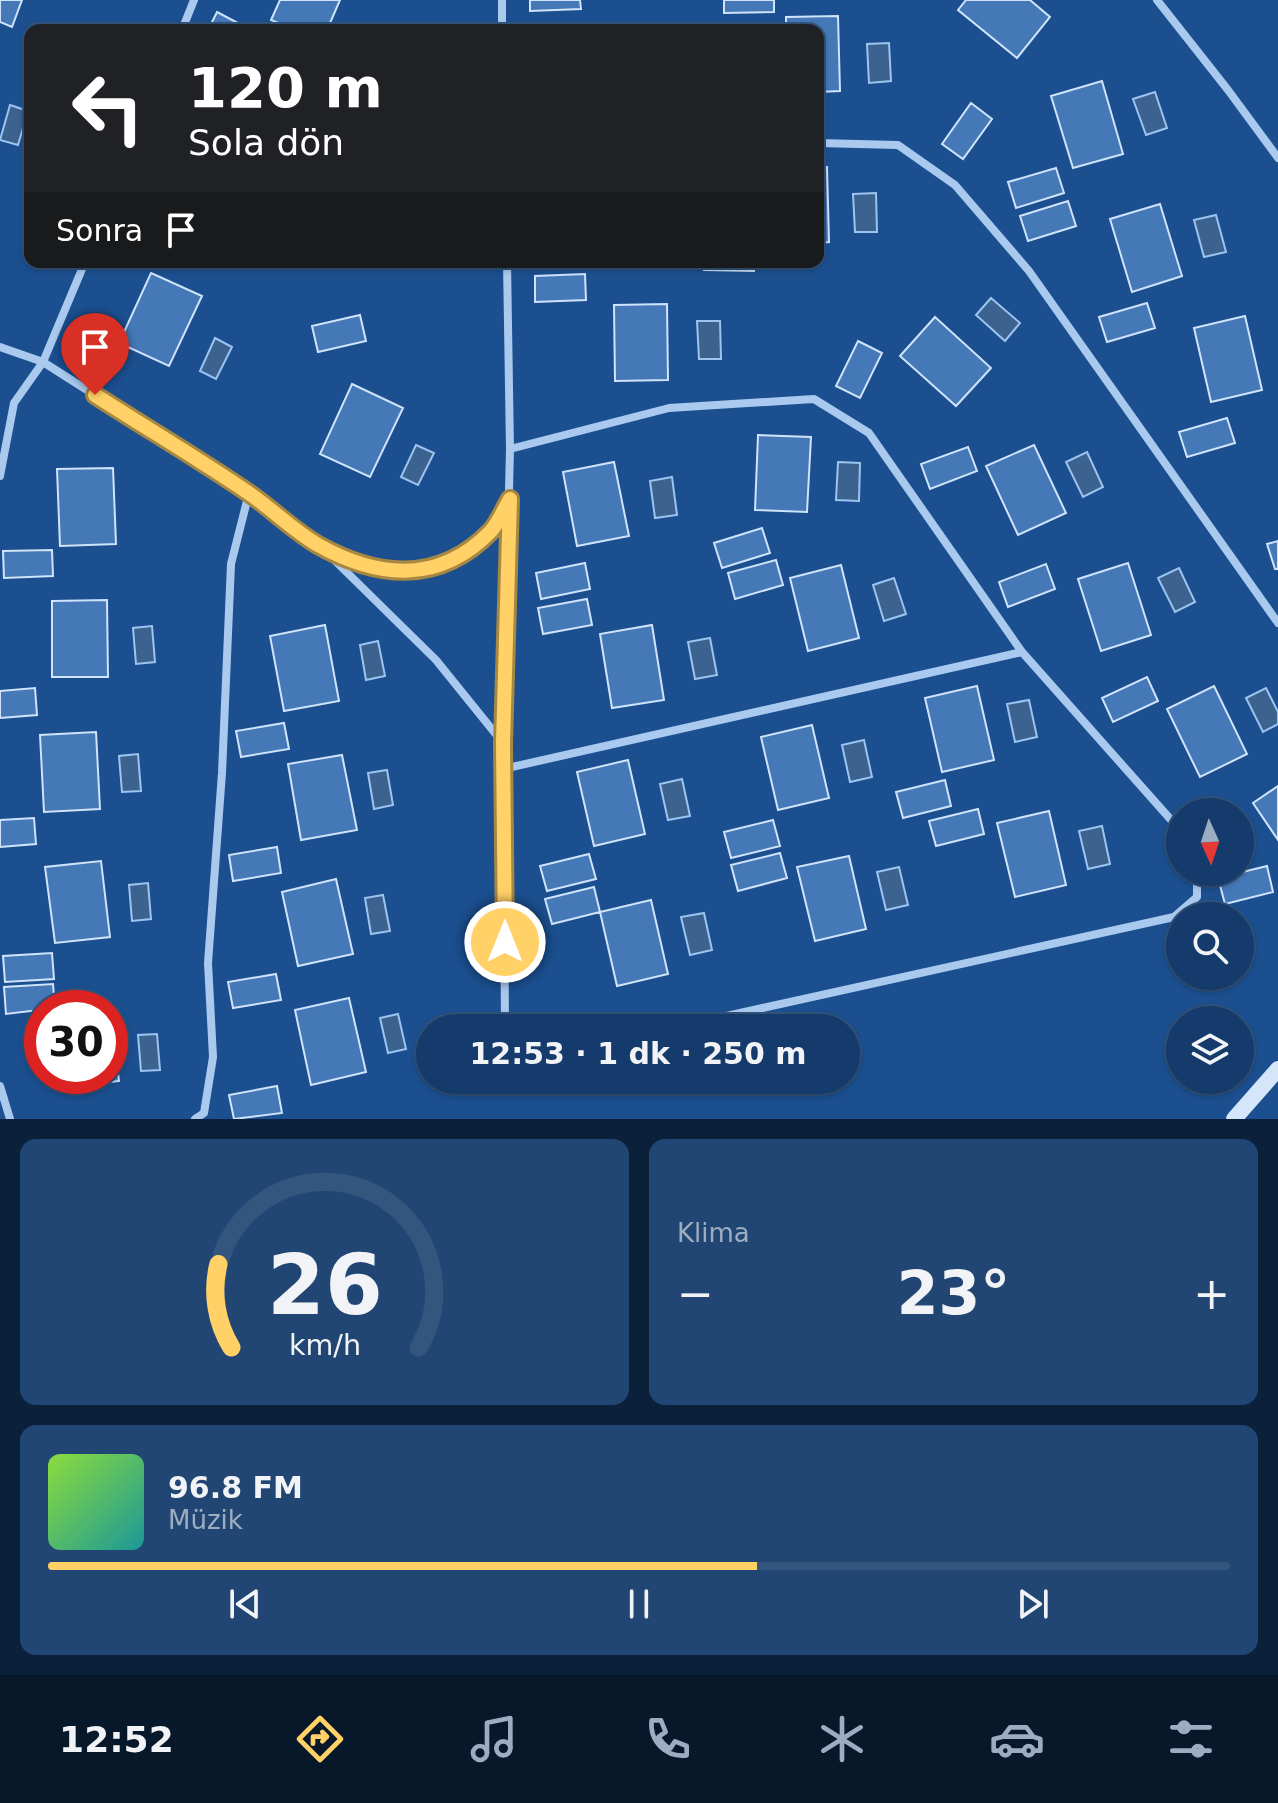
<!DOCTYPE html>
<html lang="tr">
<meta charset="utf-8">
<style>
:root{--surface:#143b6b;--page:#214673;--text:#f1f3f6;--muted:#9dadc1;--line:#33557e;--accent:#ffd166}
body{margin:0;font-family:"DejaVu Sans",sans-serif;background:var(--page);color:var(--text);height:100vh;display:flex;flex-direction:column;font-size:30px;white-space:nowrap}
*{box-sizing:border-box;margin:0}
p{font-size:26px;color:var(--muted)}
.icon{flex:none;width:44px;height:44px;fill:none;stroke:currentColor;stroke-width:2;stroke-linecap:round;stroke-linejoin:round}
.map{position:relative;height:1119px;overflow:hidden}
.drawer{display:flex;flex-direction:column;gap:20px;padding:20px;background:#0b203b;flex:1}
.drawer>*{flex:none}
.hud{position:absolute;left:24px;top:24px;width:800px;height:244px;border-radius:16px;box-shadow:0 2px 6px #0004,0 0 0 2px var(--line);background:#202124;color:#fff;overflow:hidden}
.needle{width:52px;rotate:177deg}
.tools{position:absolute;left:1166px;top:798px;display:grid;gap:16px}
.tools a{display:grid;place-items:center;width:88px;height:88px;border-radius:50%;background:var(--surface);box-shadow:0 2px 6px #0004,0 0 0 2px var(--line);font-size:40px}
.speed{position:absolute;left:24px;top:990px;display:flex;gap:16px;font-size:40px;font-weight:700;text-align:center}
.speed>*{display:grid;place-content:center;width:104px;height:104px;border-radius:50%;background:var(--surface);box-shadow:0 2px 6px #0004,0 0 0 2px var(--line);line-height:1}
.speed .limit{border:12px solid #d22;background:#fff;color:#111}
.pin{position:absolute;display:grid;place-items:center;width:68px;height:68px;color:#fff;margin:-82px -34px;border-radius:50% 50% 50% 0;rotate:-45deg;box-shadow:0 0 8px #0007}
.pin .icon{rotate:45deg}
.me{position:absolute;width:88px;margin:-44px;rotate:0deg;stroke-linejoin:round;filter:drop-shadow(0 0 6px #0008)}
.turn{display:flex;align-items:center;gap:28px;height:168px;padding:0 32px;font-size:36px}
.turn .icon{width:104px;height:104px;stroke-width:2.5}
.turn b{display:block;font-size:56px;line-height:68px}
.then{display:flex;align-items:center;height:76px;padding:0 32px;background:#0003;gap:16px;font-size:30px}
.big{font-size:60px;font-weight:600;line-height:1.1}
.drawer .widget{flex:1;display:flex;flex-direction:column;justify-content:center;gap:12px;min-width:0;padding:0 28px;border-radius:16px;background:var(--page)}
.drawer .dial{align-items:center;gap:0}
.dial svg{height:208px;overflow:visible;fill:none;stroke:var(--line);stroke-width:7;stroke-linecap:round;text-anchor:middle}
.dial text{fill:var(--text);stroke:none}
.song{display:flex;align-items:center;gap:24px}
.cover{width:96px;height:96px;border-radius:12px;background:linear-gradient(135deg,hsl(90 70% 55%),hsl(180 70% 35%))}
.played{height:8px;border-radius:4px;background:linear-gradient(90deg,var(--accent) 60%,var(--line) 60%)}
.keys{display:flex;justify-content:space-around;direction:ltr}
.heat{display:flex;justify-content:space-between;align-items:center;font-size:44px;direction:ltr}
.drawer .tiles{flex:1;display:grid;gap:20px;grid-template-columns:1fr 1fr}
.widget:last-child{grid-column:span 2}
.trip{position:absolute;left:416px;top:1014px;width:444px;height:80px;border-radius:40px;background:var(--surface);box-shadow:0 2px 6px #0004,0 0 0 2px var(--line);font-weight:600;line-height:80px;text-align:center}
.tabs{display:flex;height:128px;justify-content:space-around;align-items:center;background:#08182b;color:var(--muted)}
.tabs .icon{width:56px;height:56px}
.tabs .active{color:var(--accent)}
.tabs b{font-size:36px;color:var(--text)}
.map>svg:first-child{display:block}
</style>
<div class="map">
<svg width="1278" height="1119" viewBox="0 0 1278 1119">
<rect width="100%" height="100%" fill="#1b4f8f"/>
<!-- water -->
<path fill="#3c6290" stroke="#9cc4f0" stroke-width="2" d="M889,43L891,81L869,83L867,44Z
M1155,92L1167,128L1146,135L1133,99Z
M10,105L28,111L18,145L0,140Z
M876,193L877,232H855L853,194Z
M1216,215L1226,252L1204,257L1194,220Z
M991,298L1020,323L1005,341L976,315Z
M697,321H720L721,359H699Z
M215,338L232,347L216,379L200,371Z
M416,445L434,453L418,485L401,477Z
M1087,452L1103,487L1083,497L1066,462Z
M838,462L860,463L859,501L836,500Z
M672,477L677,515L655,518L650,481Z
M1179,568L1195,602L1175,612L1158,578Z
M894,578L906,614L884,621L873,585Z
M152,626L155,662L136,664L133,628Z
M710,638L717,675L695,679L688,642Z
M378,641L385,676L366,680L360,645Z
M1266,688L1278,712V724L1263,732L1246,698Z
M1029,700L1037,737L1015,742L1007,704Z
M864,740L872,777L850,782L842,745Z
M138,754L141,791L122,792L119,756Z
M387,770L393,805L374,809L368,773Z
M682,779L690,816L668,820L660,784Z
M1102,826L1110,864L1088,869L1079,831Z
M899,867L908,905L886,910L877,872Z
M148,883L151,919L132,921L129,885Z
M383,895L390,931L371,934L365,898Z
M704,913L712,950L690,955L681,917Z
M398,1014L406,1049L388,1053L380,1018Z
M157,1034L160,1070L141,1071L138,1035Z"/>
<!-- building -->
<path fill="#4478b7" stroke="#cfe3fa" stroke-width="2" d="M0,0H22L12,27L0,22Z
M280,0H340L327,30H295L271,20Z
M530,0H580L581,9L530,11Z
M724,0H774V12L724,13Z
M966,0H1030L1050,17L1017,58L958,10Z
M217,12L251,30H208Z
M838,16L840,91L818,92V30H786V17Z
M639,24V30H587L586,25Z
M1102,81L1123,154L1073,168L1051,96Z
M971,103L992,119L963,159L942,144Z
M818,167H827L829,242L818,243Z
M1056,168L1064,193L1016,208L1008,182Z
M1068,201L1076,226L1028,241L1020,216Z
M1160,204L1182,276L1132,292L1110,219Z
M704,262H754V271L704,270Z
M151,273L202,296L169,366L119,343Z
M585,274L586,300L535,302V276Z
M1147,303L1155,328L1107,342L1099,317Z
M667,304L668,380L615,381L614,305Z
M360,315L366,341L318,352L312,326Z
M1245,316L1262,390L1211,402L1194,328Z
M935,317L991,368L956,406L900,356Z
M858,341L882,353L860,398L836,386Z
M352,384L403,408L370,477L320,454Z
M1227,418L1235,443L1187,457L1179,432Z
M758,435L811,437L807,512L755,510Z
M1034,445L1066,513L1018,535L986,466Z
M968,447L977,471L930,489L921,464Z
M614,462L629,536L577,546L563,472Z
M113,468L116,544L60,546L57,469Z
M762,528L770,553L722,568L714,543Z
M1278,541V569H1275L1267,544Z
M52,550L53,576L4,578L3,551Z
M776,560L783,585L735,599L728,573Z
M585,563L590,589L541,599L536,573Z
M1128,563L1151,635L1101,651L1078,579Z
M1046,564L1055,589L1008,607L999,582Z
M841,565L859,638L808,651L790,578Z
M587,599L592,625L543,634L538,608Z
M107,600L108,677H52V601Z
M325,625L339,701L284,711L270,636Z
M652,625L664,700L612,708L600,634Z
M1147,677L1158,701L1113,722L1102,698Z
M977,686L994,760L942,772L925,698Z
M1214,686L1247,754L1200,777L1167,709Z
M35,688L37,715L0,718V691Z
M284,723L289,749L241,757L236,731Z
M812,725L829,798L778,810L761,737Z
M96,732L100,809L44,812L40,735Z
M342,755L357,830L301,840L288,764Z
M628,760L645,834L594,846L577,772Z
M945,780L951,806L903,818L896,792Z
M1278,786V840L1253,803Z
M978,809L984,834L936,846L929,821Z
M1049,811L1066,885L1015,897L997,823Z
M34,818L36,844L0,847V820Z
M773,820L780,846L731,858L724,832Z
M277,847L281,873L233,881L229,855Z
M780,853L787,878L738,891L731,865Z
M589,854L596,879L547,891L540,866Z
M849,856L866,929L815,941L797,867Z
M101,861L110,937L55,943L45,867Z
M1267,866L1273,892L1225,904L1218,878Z
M336,879L353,954L298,966L282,892Z
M594,887L600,912L552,924L545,899Z
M651,900L668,974L617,986L600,912Z
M52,953L54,979L5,982L3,956Z
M276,974L281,1000L233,1008L228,982Z
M53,984L55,1008L6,1014L4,987Z
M349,998L366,1072L311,1085L295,1010Z
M110,1010L119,1081L63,1088L62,1076H110Z
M277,1086L282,1113L234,1119L229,1095Z"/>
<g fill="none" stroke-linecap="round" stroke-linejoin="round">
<!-- minor -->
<path stroke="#a9c9ee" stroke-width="8" d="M502,0V30
M1157,0L1228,90L1278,158
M182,30L194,0
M818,143L898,145L955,185L1029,271L1278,623
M0,347L43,362L249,493L318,544
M510,449L669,408L814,399L869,433L1022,652L1180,830
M0,476L14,403L43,362L85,262
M503,743L436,660L318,544C335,552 355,565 374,570C416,579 464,562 492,530C498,522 503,512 508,503
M503,769L1022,652
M505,1028L503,743L510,449L507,262
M672,1028L1174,917L1197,897V872
M0,1086L10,1119
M195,1119L204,1113L213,1057L208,963L222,773L231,564L249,493"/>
<!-- secondary -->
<path stroke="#d6e6fa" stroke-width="16" d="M1234,1119L1278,1069"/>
</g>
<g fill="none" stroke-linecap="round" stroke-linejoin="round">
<!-- route casing -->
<g stroke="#a68842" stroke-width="20">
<path id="route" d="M95,395C146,428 199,459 250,494C273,510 294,531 318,545C379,579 440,584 491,531C499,522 504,509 510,499L503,743L505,942"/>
</g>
<!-- route -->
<use href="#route" stroke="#ffd166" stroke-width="14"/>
</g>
</svg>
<div class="tools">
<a><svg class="needle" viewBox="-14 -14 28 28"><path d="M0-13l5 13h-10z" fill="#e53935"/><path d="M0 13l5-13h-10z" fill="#9dadc1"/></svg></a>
<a><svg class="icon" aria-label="search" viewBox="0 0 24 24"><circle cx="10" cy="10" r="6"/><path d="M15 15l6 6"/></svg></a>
<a><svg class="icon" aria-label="layers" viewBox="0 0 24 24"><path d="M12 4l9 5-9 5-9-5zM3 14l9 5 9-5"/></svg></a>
</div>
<div class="speed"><div class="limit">30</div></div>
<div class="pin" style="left:95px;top:395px;background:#d93025"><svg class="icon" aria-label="arrive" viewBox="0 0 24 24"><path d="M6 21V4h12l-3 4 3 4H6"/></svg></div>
<svg class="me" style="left:505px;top:942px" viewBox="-20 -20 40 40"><circle r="17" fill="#ffd166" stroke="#fff" stroke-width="3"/><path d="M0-11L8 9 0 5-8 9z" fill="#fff"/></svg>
<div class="trip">12:53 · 1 dk · 250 m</div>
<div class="hud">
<div class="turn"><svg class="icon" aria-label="left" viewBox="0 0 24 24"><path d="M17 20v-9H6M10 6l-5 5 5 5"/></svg><div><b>120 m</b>Sola dön</div></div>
<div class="then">Sonra<svg class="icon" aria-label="arrive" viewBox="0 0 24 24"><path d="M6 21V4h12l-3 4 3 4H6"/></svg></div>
</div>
</div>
<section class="drawer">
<div class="tiles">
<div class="widget dial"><svg viewBox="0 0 100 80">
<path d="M14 69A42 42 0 1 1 86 69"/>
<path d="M14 69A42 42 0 0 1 9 37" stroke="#ffd166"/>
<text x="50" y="56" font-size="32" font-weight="700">26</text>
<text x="50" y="72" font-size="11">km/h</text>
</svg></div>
<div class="widget"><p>Klima</p>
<div class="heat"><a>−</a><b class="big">23°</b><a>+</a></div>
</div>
<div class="widget">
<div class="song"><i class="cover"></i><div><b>96.8 FM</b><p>Müzik</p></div></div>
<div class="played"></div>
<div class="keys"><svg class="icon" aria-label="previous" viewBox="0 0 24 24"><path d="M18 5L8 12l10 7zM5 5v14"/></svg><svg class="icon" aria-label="pause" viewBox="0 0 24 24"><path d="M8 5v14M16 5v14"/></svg><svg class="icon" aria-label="next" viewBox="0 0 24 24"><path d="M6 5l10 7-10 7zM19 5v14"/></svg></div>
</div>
</div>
</section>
<nav class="tabs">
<b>12:52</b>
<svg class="icon active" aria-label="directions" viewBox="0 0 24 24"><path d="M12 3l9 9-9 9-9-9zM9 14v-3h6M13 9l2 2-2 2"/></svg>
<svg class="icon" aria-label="music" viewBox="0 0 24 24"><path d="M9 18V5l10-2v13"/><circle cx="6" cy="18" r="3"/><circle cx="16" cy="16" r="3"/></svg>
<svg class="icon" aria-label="phone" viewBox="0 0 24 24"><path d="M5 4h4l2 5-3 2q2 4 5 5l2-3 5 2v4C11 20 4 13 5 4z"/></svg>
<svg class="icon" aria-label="climate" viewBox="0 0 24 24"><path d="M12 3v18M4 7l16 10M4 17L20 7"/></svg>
<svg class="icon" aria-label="car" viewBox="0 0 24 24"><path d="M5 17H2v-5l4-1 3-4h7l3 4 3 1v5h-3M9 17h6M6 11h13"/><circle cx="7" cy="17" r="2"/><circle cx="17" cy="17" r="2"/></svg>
<svg class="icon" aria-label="filters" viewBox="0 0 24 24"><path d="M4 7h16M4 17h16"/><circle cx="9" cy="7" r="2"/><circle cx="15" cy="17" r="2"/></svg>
</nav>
